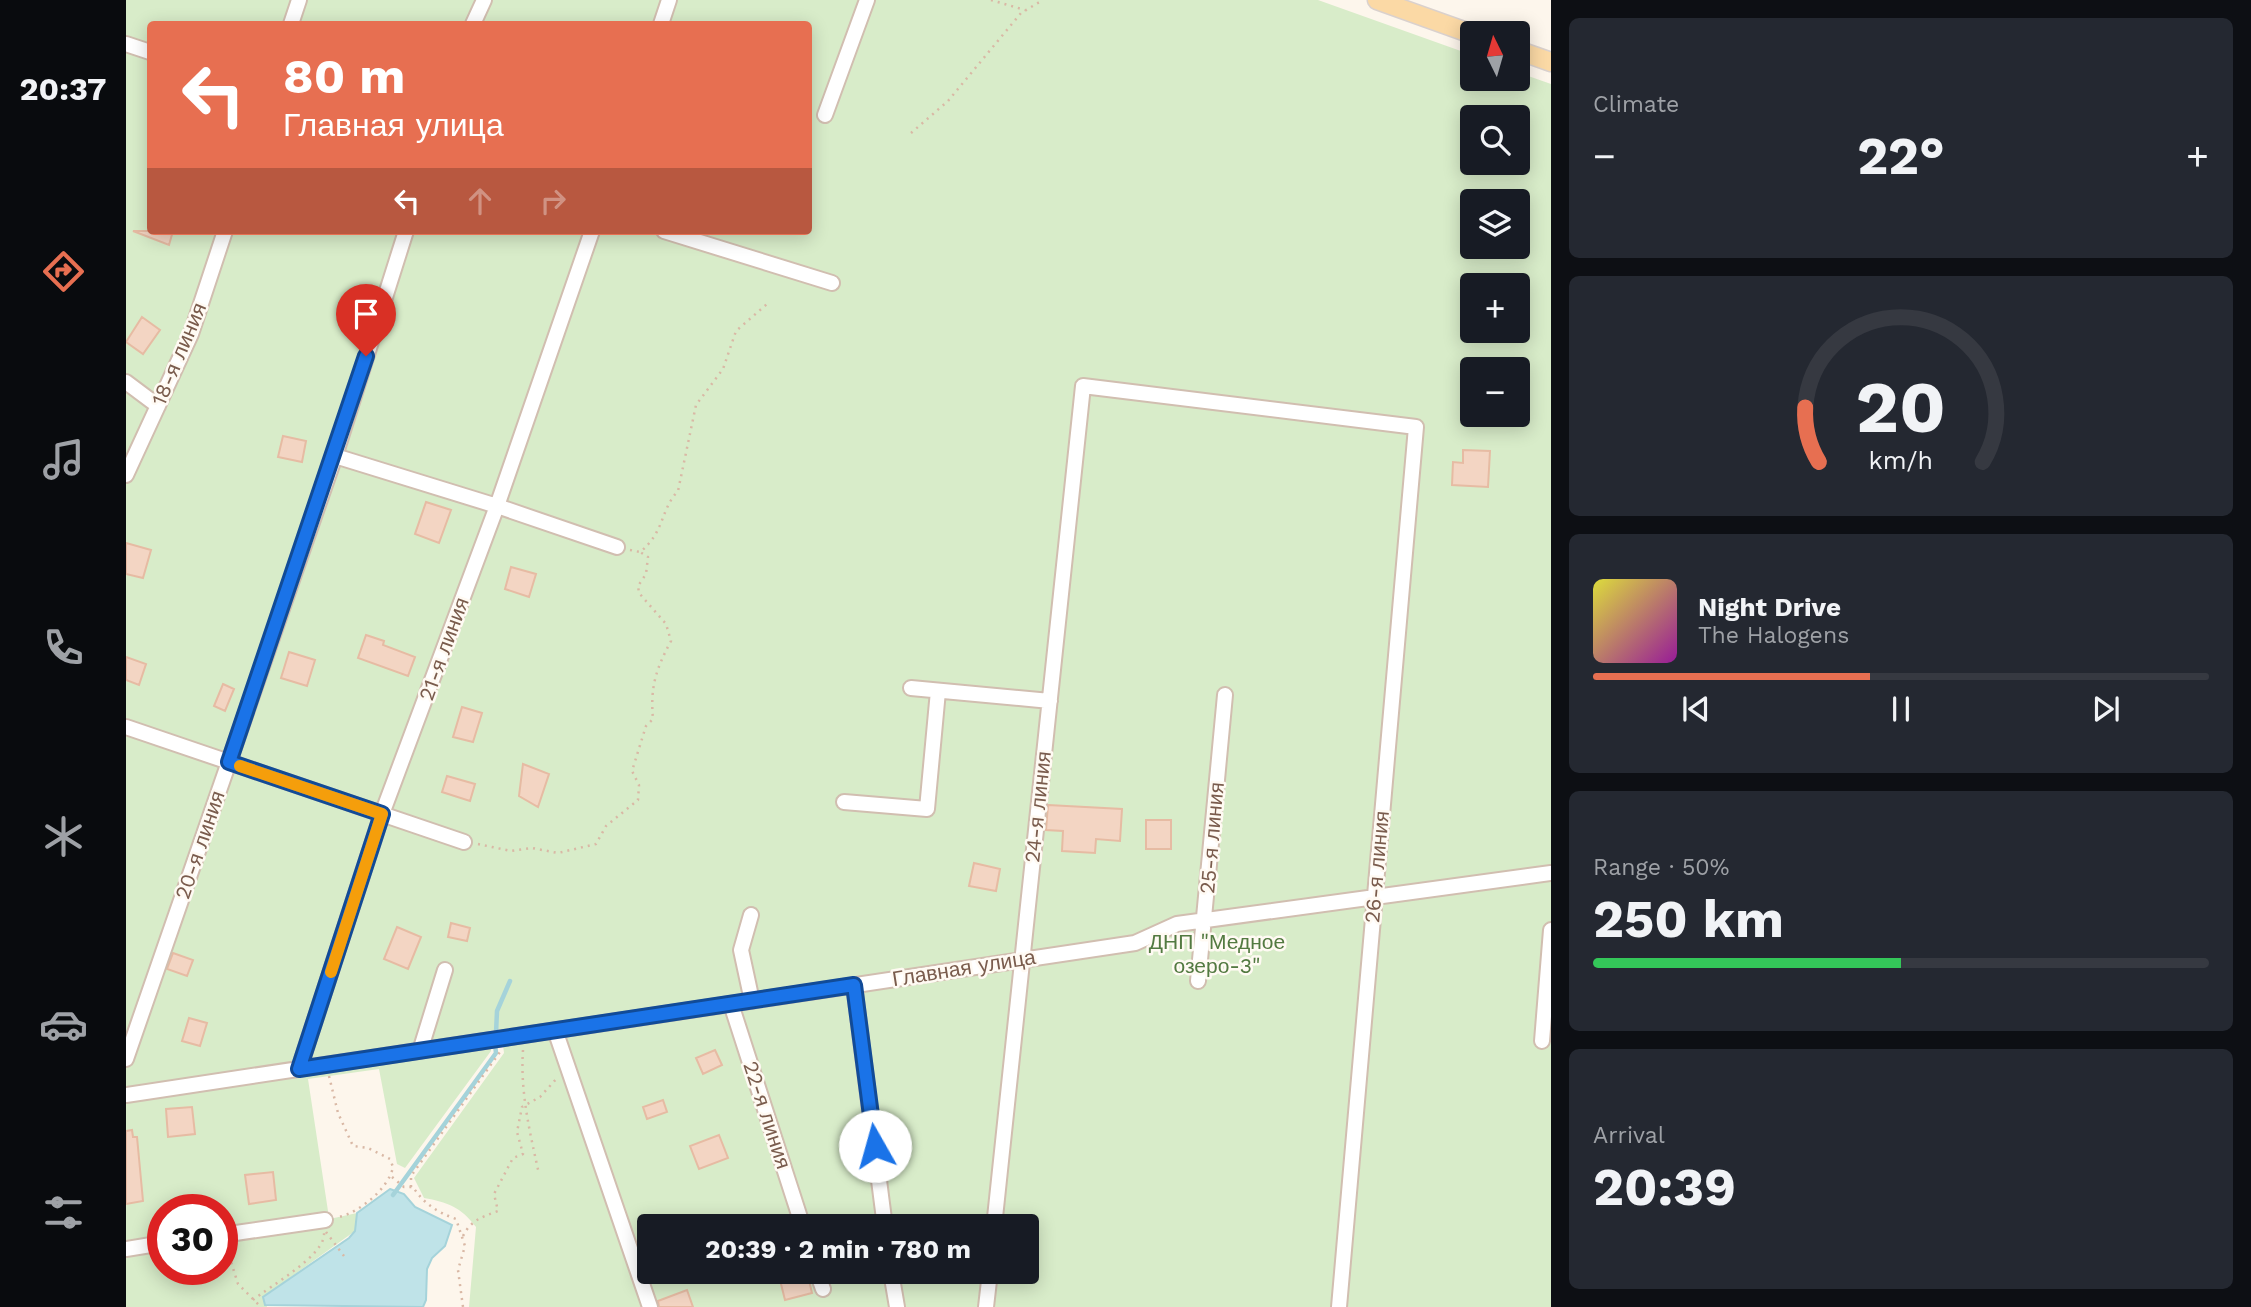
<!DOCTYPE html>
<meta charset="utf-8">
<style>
:root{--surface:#171b24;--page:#242831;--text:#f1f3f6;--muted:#9ea1a6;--line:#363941;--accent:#e76f51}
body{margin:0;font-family:"Work Sans",sans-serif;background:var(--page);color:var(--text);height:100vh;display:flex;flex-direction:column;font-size:26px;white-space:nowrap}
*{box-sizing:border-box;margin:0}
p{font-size:23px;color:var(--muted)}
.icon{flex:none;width:38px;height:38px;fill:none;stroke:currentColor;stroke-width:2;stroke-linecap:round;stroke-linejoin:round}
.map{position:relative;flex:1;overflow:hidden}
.sheet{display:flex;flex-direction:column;gap:18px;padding:18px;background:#0d0f14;width:700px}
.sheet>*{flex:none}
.top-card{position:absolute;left:21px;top:21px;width:665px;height:214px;border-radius:7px;box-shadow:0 4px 18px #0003;background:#e76f51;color:#fff;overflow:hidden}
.needle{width:46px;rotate:355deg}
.fabs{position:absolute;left:1334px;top:21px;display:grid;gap:14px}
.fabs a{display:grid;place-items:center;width:70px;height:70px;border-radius:7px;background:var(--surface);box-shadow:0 4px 18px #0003;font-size:35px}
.speed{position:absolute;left:21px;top:1194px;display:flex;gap:14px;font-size:35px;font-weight:700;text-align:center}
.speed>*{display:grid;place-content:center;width:91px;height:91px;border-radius:50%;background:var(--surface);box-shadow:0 4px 18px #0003;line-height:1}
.speed .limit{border:10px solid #d22;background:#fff;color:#111}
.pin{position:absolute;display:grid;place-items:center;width:60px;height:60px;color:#fff;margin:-72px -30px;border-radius:50% 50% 50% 0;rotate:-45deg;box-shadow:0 0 7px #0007}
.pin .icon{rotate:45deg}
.me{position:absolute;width:77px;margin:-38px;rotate:353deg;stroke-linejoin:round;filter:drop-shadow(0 0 5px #0008)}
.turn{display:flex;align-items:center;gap:24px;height:147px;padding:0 21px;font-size:32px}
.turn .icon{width:91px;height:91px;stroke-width:2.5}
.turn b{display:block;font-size:49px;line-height:60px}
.lanes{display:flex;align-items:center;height:66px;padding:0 21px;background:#0003;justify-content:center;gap:35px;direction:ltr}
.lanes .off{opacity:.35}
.big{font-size:52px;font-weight:700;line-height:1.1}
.sheet .card{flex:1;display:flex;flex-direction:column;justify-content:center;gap:10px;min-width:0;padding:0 24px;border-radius:10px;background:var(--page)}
.sheet .dial{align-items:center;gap:0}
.dial svg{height:182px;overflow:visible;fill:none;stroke:var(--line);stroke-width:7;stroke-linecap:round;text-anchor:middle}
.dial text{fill:var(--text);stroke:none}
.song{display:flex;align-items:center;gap:21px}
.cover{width:84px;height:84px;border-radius:10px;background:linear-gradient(135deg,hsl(60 70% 55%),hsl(300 70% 35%))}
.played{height:7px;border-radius:4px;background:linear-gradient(90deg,var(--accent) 45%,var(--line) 45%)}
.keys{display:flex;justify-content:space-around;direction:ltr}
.heat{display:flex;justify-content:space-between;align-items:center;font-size:38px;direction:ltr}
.charge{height:10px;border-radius:5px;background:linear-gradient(90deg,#34c759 50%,var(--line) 0)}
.trip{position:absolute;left:511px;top:1214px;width:402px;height:70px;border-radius:7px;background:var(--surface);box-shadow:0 4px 18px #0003;font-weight:700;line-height:70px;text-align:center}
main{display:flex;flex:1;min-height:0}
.dock{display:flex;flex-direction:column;width:126px;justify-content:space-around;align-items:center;background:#090b0e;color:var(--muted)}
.dock .icon{width:49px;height:49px}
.dock .active{color:var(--accent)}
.dock b{font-size:32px;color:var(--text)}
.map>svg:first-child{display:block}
</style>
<main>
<nav class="dock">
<b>20:37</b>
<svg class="icon active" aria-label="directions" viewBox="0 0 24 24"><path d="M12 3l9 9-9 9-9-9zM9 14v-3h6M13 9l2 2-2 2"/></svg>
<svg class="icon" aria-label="music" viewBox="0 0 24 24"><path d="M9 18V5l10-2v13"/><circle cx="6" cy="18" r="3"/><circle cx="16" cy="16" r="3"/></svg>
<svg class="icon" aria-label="phone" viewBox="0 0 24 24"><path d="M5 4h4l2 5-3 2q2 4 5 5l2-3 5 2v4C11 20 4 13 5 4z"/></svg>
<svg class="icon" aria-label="climate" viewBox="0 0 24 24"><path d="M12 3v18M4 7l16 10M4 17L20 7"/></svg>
<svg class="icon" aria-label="car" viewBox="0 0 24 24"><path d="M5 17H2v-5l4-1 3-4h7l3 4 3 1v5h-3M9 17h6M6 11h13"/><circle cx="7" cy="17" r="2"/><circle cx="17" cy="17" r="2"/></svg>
<svg class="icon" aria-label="filters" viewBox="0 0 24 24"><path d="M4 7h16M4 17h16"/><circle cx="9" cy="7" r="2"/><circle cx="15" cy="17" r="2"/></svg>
</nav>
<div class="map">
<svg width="1425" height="1307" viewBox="0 0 1425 1307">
<rect width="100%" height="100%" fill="#fdf6ec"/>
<!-- green -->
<path fill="#d8ecc9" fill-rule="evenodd" d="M0,0H1192L1346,55V79H1391V72L1425,84V1307H343L350,1227C335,1207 321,1202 298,1198L288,1178L378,1053L375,1029L363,1031L365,1051L279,1168L271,1164L253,1069L182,1079L202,1211L199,1220L231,1213L229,1231L137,1297L141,1307H0ZM24,24H682V231H24ZM1346,117H1391V163H1346ZM1346,201H1391V247H1346ZM1346,285H1391V331H1346ZM1346,369H1391V415H1346ZM37,1209H96V1269H37ZM523,1227H901V1272H523Z"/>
<!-- water -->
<path fill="#bfe3e8" stroke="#a5d3da" stroke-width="2" d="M264,1189L278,1194L289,1207L326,1225L319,1246L306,1258L301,1269L300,1300L297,1307L139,1305L137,1297L223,1238L229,1231L231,1213Z"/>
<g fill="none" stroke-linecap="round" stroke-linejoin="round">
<!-- stream -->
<path stroke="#a5d3da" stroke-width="4.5" d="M370,1033L371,1011L384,981
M267,1195L370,1053L369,1044"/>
</g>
<!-- building -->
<path fill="#f3d5c3" stroke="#e6bba3" stroke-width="2" d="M7,231H47L43,245Z
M16,317L34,330L17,354L0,342Z
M157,436L180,441L176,462L152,457Z
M1337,450L1364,451L1362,487L1326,485L1327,462L1337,463Z
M300,502L325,510L313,543L289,534Z
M0,543L25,550L17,578L0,574Z
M385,567L410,574L403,597L379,589Z
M240,635L258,641L257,645L289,657L282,676L232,658Z
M163,652L189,660L181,686L155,678Z
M0,657L20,664L13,685L0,680Z
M97,684L108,689L99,711L88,706Z
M336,707L356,713L347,742L327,737Z
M397,764L423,774L412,807L393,796Z
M321,776L349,784L344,801L316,792Z
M922,805L996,809L994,841L970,839L969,853L936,851L937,831L920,830Z
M1020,820H1045V849H1020Z
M848,863L874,869L870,891L843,886Z
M325,923L344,928L341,941L322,937Z
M271,927L295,937L282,969L258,959Z
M47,953L67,960L61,976L41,969Z
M63,1018L81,1023L74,1046L56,1041Z
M589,1050L596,1065L577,1074L570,1058Z
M537,1100L541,1112L521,1119L517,1107Z
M66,1107L69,1134L42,1137L40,1109Z
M6,1130L7,1137H11L17,1201L0,1204V1131Z
M593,1135L602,1158L573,1169L564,1146Z
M147,1172L150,1200L123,1204L119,1175Z
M652,1272H681L686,1293L659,1300Z
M561,1290L567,1307H533L532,1301Z"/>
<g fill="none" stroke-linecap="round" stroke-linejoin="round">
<!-- minor casing -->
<g stroke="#d1beb0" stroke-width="18">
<path id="minor" d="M165,24L173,0
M347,24L358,0
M535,24L543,0
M0,44L24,52
M699,115L741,0
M538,231L706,283
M0,382L32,406
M209,456L371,506L491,547
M0,475L65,334L99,231
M785,688L924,701
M0,727L338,842
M718,802L801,809L812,691
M625,915L615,950L626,1001
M1072,981L1099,695
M728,985L759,1227
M605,1004L677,1227
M429,1030L524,1307
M1416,1041L1425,930
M294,1051L319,970
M0,1059L209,456L280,231
M173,1069L256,814L371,506L466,231
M0,1095L1009,943L1051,924L1425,873
M868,1227L957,386L1290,427L1213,1307
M96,1235L199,1220
M0,1249L37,1243
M691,1272L697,1289
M765,1272L771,1307
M860,1307L864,1272"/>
</g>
<!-- major casing -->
<g stroke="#dad1cd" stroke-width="21">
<path id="major" d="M1251,0L1346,34
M1391,50L1425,62"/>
</g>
<!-- path -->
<path stroke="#d9b8a5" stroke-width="2.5" stroke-dasharray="2 5" stroke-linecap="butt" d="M865,0L899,10
M785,133L822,101L895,13L917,0
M504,550L514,552C539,532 534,510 552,491L570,405L597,369L610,331L641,304
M352,844L385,851L406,848L432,853L470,844L480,826L512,800L513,785L506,771L520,726L527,719C524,687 530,669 545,641L540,624L513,593L512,586L520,574L522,557L514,552
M397,1050C394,1092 404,1133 413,1174
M203,1076L212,1113L227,1146L242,1148L264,1159L267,1167C263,1188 234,1212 213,1217
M266,1177L278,1187H287C298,1204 311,1212 330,1219L339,1246L332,1270L337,1307
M285,1187V1176L374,1052
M200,1232L221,1260
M337,1236C345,1220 356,1217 372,1211L368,1194L387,1158L397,1154L391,1132L396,1107L414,1097L432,1077
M101,1249L112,1284L135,1307
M127,1300C144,1286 200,1255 198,1233"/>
<!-- minor -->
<use href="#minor" stroke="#fff" stroke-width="14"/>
<!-- major -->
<use href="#major" stroke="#fbd9a5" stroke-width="18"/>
</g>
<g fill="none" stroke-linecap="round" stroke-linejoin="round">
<!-- route casing -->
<g stroke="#114b97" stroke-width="18">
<path id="route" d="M240,356L103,762L256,814L173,1069L728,985L749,1146"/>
</g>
<!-- route -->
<use href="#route" stroke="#1a73e8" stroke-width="12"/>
<!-- slow -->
<path stroke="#f59e0b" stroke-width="12" d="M114,766L256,814L205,972"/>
</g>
<g text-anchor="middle" stroke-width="5" stroke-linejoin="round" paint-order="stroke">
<!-- street labels -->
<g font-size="21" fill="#7a5c4d" stroke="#fffaf3">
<text transform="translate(53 354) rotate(-67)" y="7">18-я линия</text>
<text transform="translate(318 649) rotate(-70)" y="7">21-я линия</text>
<text transform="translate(912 807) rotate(-84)" y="7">24-я линия</text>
<text transform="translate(1086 838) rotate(-85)" y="7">25-я линия</text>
<text transform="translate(74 845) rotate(-71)" y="7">20-я линия</text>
<text transform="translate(1251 867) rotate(-85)" y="7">26-я линия</text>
<text transform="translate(838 968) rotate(-9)" y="7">Главная улица</text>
<text transform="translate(641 1115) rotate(72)" y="7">22-я линия</text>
</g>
<!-- park labels -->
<g font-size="21" fill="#537a41" stroke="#fffaf3">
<text x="1091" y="949">ДНП "Медное<tspan x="1091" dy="24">озеро-3"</tspan></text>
</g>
</g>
</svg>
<div class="fabs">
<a><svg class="needle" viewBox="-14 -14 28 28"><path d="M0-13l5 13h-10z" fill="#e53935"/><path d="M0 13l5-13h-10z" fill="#9ea1a6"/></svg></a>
<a><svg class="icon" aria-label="search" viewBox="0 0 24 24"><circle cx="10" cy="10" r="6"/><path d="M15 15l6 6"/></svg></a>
<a><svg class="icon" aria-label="layers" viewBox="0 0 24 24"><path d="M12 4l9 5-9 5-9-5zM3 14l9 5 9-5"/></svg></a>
<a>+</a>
<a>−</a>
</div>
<div class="speed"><div class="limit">30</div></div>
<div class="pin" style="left:240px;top:356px;background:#d93025"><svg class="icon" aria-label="arrive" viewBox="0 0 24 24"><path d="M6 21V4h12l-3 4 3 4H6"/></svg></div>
<svg class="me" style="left:749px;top:1146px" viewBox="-20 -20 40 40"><circle r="19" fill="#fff"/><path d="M0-13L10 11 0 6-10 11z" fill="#1a73e8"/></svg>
<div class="trip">20:39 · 2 min · 780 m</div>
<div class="top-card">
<div class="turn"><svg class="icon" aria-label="left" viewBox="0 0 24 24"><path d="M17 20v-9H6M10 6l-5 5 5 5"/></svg><div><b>80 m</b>Главная улица</div></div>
<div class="lanes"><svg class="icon" aria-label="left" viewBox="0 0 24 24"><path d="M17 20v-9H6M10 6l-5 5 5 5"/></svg><svg class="icon off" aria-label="ahead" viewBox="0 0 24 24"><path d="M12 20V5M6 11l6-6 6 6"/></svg><svg class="icon off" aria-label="right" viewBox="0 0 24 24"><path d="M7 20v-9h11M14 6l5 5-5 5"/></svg></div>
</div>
</div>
<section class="sheet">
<div class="card"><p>Climate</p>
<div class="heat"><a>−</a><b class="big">22°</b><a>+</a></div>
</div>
<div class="card dial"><svg viewBox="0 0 100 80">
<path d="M14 69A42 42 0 1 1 86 69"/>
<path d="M14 69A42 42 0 0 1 8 45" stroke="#e76f51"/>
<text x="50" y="56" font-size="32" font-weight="700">20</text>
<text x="50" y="72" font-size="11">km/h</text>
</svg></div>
<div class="card">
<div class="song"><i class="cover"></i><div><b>Night Drive</b><p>The Halogens</p></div></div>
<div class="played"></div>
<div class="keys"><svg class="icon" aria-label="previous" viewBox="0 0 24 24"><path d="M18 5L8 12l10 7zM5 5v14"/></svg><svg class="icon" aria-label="pause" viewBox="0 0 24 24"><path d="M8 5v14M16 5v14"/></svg><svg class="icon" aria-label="next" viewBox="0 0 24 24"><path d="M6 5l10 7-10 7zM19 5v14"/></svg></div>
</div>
<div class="card"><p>Range · 50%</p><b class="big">250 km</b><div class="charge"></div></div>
<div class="card"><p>Arrival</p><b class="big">20:39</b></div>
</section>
</main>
